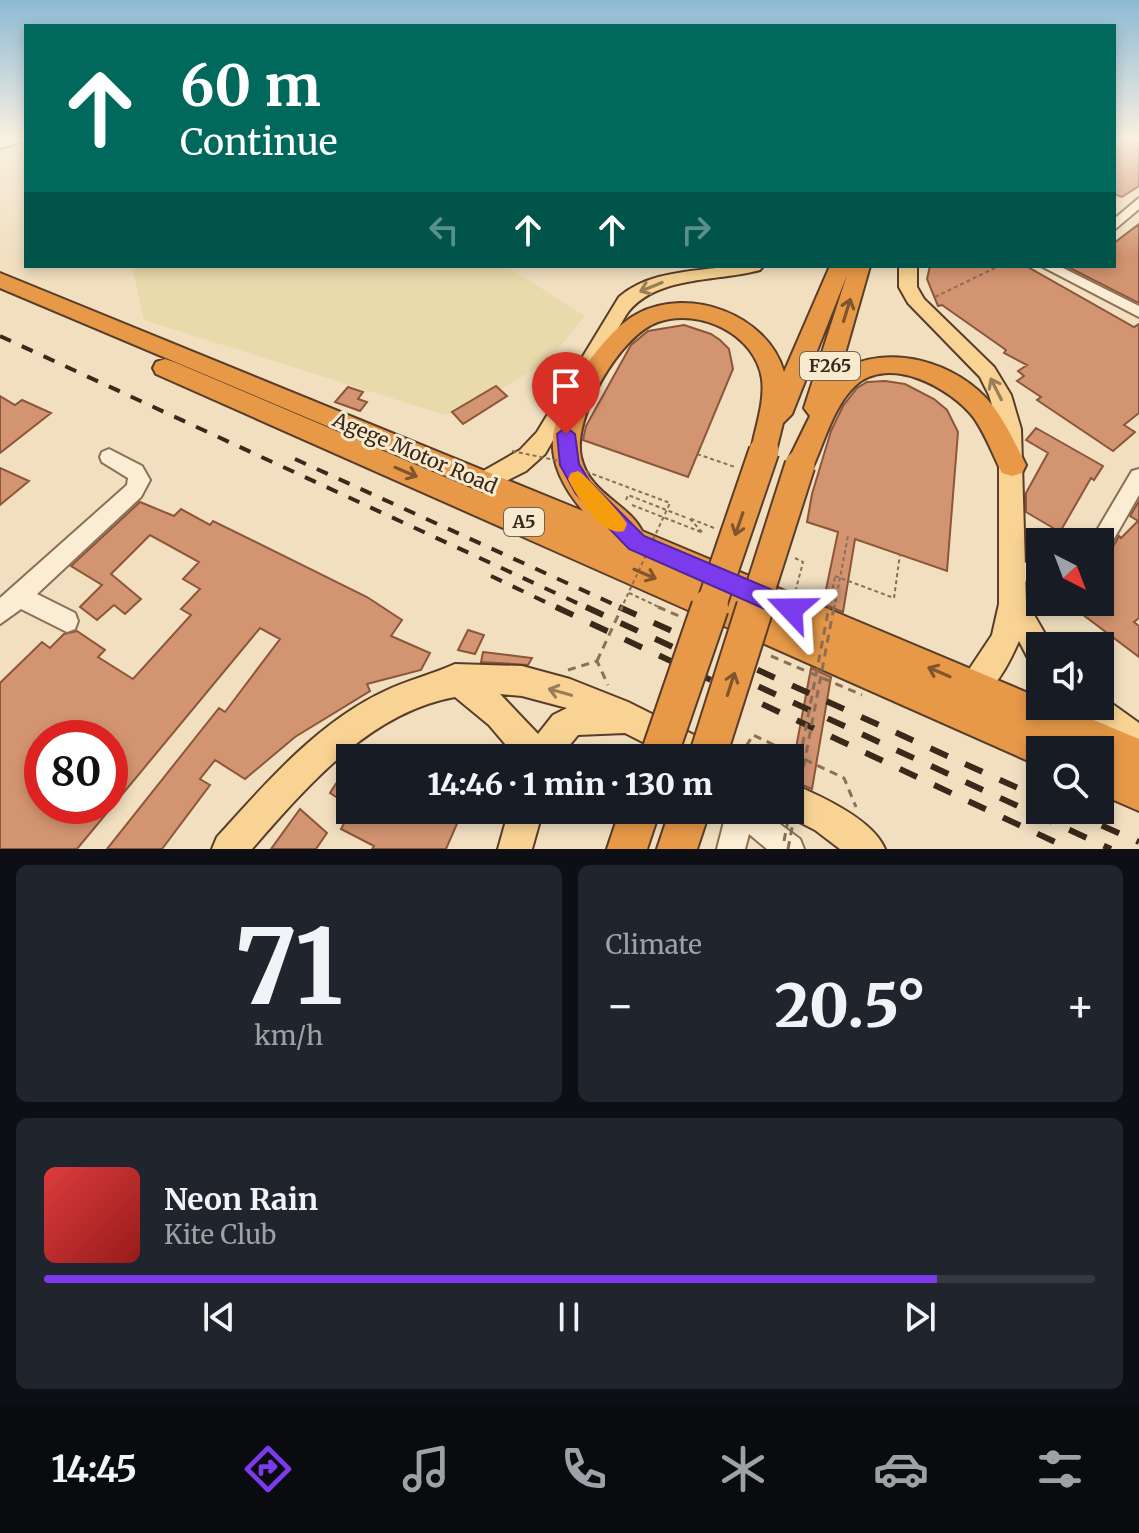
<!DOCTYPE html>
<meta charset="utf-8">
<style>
:root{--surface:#171b24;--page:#20242c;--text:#f1f3f6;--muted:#9ea1a6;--line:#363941;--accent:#7c3aed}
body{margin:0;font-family:Merriweather,serif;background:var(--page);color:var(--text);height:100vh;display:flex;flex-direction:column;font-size:30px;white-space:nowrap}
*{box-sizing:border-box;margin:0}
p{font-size:26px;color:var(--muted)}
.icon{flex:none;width:44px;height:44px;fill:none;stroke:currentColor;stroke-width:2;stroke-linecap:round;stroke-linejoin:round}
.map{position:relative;height:849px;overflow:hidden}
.panel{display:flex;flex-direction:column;gap:16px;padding:16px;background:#0d0f14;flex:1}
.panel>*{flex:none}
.hud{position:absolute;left:24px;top:24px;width:1092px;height:244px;border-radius:0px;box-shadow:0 4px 12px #0003;background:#00695c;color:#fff;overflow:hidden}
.needle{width:52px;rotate:138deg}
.controls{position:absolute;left:1026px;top:528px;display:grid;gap:16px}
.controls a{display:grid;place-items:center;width:88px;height:88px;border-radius:0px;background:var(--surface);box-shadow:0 4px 12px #0003;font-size:40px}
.speed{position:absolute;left:24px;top:720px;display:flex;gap:16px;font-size:40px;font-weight:700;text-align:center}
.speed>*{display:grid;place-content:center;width:104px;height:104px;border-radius:50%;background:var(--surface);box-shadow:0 4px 12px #0003;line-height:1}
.speed .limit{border:12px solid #d22;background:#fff;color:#111}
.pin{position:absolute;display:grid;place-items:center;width:68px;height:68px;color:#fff;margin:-82px -34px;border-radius:50% 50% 50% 0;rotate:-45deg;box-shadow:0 0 8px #0007}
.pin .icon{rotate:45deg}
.me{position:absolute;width:88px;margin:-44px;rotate:293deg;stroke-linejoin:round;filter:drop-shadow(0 0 6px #0008)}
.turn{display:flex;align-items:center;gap:28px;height:168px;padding:0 24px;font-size:36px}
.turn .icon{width:104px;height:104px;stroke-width:2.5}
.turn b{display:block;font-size:56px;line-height:68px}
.lanes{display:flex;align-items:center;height:76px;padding:0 24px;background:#0003;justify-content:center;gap:40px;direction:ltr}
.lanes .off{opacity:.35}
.big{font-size:60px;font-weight:800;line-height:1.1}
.panel .card{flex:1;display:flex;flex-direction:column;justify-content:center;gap:12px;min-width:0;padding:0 28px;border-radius:12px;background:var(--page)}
.panel .dial{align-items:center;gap:0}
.dial b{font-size:104px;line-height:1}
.song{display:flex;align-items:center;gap:24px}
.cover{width:96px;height:96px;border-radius:12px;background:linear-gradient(135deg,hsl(0 70% 55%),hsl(0 70% 35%))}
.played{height:8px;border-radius:4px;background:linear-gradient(90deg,var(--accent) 85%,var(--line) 85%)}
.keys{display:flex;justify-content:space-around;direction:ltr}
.heat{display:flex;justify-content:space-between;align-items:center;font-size:44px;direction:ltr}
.panel .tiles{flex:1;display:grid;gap:16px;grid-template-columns:1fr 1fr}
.card:last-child{grid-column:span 2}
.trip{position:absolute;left:336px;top:744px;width:468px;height:80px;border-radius:0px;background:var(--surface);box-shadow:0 4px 12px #0003;font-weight:800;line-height:80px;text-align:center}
.menu{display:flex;height:128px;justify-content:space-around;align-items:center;background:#090b0e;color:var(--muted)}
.menu .icon{width:56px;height:56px}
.menu .selected{color:var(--accent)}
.menu b{font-size:36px;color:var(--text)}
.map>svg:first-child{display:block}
</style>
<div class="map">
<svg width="1139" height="849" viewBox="0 0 1139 849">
<rect width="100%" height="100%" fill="#f1dfbf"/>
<!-- farmland -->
<path fill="#e8daab" d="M132,266H506L585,316L547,362L458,414H442L144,320Z"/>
<!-- building -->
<path fill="#d39471" stroke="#8c563a" stroke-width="2" fill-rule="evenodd" d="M1114,138H1139V186L1122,197L1114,194Z
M1139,224V303L1066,266H1114V243Z
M930,266H1026L1134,327L1139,324V413L1124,425L1135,432L1113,451L1037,400L1041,397L1017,381L1024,376L1018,371L1027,365L1004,353L1006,350L942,305L938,306L927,279Z
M684,325L711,334L720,340L729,349L733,369L688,477L583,440L586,426L631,345L648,331Z
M885,381L905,384L934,399L947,410L958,432L947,571L855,539L843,612L823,604L838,532L807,522L812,494L831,431L843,406L857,388L867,382Z
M496,386L507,396L463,424L452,412Z
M348,387L363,392L358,399L367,402L360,411L335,402Z
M0,396L15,405L22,400L51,413L0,453Z
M1036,428L1103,466L1094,480L1091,478L1060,532L1026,512V493L1048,453L1026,440Z
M0,468L29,481L0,505Z
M1139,501V618L1134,622L1139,626V657L1082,614L1093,602H1100V556L1110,552L1119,536L1121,538L1138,521L1130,516Z
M140,502L174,516L181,509L210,525L213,521L367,597L402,620L391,636L430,653L421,670L367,684L370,691L295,737L245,779L215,760L200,779L210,785L162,849H107L219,708L225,712L280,639L260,628L77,849H0V683L42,642L50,648L64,634L77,631L105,650L98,657L133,679L191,615L181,609L200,589L183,579L199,562L150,535L111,574L141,599L125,614L114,605L97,620L80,607L102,585L71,566ZM42,738H110V806H42Z
M468,630L484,635L475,654L458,650Z
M483,652L532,658L528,665L481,662Z
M811,668L831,677L812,789L790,780Z
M350,762V806L330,793Z
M300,809L327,833L316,849H271Z
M351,810H463L446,849H372L374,846L341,829Z"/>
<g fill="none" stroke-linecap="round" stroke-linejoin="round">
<!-- minor casing -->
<g stroke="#8b6f56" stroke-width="4">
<path id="minor" d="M12,138H26V141L0,148V141Z
M1139,198V209L1114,230V219Z
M1041,266H1059L1139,306V317Z
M109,449L142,466L150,480L141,497L37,594L75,613L78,621L75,629L67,632L21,609L0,624V598L127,485L128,478L102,462L100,457L102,452Z
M1139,469V495L1107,551L1100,553V542H1091L1093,537L1132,471Z
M1011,562L1040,563V583L1003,579L1000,572L1003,565Z
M727,810H761L800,839L804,849H767L749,834L745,849H717Z"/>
</g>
<!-- major casing -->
<g stroke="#583d2a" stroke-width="4">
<path id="major" d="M730,266H763L760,270C717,282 654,275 626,315L545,454L526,471L486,491L478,488L474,481L478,474L520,450L537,432L619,297C649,271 693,272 730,266Z
M899,266H917V287L924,299L994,367L1011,395L1021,429L1026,601L1052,646H1040V666L1030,662L1019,641C1009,663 996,691 973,701L963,696L958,686L992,635L999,604V429L989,395L980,377L908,303L899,287Z
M455,664L522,666L570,679L628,702L718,747L723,758H674L625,733L578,735L559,758H517L489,725L455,697C370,712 306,787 252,849H212L217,837C266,783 318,722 385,691C408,680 433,674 455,664ZM500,694L522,696L567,708L553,715L538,734Z
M1100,695L1139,723V758C1118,749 1084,727 1075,706H1100Z
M790,783C819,795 873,819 885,849H840L815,830L778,811L790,810Z
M509,810H543L532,849H498Z"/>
</g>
<!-- highway casing -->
<g stroke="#583d2a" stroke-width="4">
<path id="highway" d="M830,266H870L840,371C888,342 958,362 992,405C1006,423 1016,445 1026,465L1022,473L1012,476L1002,473C993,455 986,435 974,418C951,388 889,354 855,386C832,408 824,445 810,473L800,476L790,473L786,465L810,416L804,408L847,275L792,414L783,423L774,459L764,462L754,459L751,451C755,428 765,403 762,379C756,335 700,307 658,322C620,335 572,418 581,457C589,494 628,503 642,531L1040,698V706H1060L1139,739V811L1100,794V750H1078L1062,743L1064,750H1040V766L1033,763L156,374L153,368L156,362L165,359L174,362L487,495L476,489L0,288V273L583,511C566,491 551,466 553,439C555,403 605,330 637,314C689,286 767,314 784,372Z
M620,810H660L647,849H607Z
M670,810H710L697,849H657Z"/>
</g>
<!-- path-far1 -->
<path stroke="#8b6f56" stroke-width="2" stroke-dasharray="4 3" stroke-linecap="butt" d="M935,297L999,266
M626,500L628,495L687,518
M632,505L701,532
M702,532L689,518L714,528
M795,558L803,562L796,589
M835,576L894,598L900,554
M629,593L663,609"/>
<!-- path -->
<path stroke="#8b6f56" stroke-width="3" stroke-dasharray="8 6" stroke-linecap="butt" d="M658,607L679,616
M771,656L862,695
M568,670L597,661L608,685
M739,758L753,735L844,778L856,807"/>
<!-- minor -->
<use href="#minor" fill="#fbedd3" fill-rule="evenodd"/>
<!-- major -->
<use href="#major" fill="#f8d393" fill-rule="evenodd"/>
<!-- highway -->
<use href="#highway" fill="#e89948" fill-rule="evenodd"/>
<!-- rail-far1 -->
<path stroke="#3a281b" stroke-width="4" stroke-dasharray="12 12" stroke-linecap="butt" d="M0,336L590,609
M295,459L624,609
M491,576L560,609"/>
<!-- rail -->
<path stroke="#3a281b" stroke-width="6" stroke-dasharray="19 19" stroke-linecap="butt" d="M556,607L1070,849
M586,607L1111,849
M619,607L1040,798
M1067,810L1139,842"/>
<!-- highway-bridge-far1 casing -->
<g stroke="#583d2a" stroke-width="33" stroke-linecap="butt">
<path id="highway-bridge-far1" d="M710,609L764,451
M754,609L800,465"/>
</g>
<!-- highway-bridge casing -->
<g stroke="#583d2a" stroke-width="40" stroke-linecap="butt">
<path id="highway-bridge" d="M658,758L710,607
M707,758L755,607"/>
</g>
<!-- path-bridge-far1 -->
<path stroke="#8b6f56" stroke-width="2" stroke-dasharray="4 3" stroke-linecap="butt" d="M512,451L555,460L670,503L621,609
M697,454L735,467
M829,609L835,576
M834,609L848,536"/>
<!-- path-bridge -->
<path stroke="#8b6f56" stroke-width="3" stroke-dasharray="8 6" stroke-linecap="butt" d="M597,661L622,607
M784,841L829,607
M788,849L834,607"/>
<!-- highway-bridge-far1 -->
<use href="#highway-bridge-far1" stroke="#e89948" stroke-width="29"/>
<!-- highway-bridge -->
<use href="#highway-bridge" stroke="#e89948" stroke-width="36"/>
</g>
<!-- one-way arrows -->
<defs><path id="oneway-shaft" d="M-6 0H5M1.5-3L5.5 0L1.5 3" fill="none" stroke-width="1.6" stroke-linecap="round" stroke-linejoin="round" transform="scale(2)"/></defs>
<g stroke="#997e57">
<use href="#oneway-shaft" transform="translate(651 287) rotate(158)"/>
<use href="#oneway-shaft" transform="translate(996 389) rotate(-117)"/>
<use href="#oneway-shaft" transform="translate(560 692) rotate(-164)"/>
</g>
<g stroke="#80552d">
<use href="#oneway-shaft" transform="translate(847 310) rotate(-73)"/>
<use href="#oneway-shaft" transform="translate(406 472) rotate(23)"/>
<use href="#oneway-shaft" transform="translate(739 524) rotate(109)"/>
<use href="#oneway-shaft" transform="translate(645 574) rotate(23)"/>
<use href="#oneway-shaft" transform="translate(939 672) rotate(-157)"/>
<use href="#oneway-shaft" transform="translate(731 684) rotate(-72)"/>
</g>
<!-- sky -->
<linearGradient id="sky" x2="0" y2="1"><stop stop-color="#8cbad4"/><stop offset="0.54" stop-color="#f9f1e2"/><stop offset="1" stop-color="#f9f1e2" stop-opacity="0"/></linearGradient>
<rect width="1139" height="257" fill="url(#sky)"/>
<!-- route -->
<path fill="#7c3aed" stroke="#51269a" stroke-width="2" d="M566,427L575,434L579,464L590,482L644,536L799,601L802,609L799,617L791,620L783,617L629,549L576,494L560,465L557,434Z"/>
<!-- slow -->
<path fill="#f59e0b" d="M578,471C584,473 624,517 627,524L624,531C603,538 576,496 568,479L571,473Z"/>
<g text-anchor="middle" stroke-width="6" stroke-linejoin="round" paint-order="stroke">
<!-- shield labels -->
<g fill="#f8eacf" stroke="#736251" stroke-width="2">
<rect x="800" y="352" width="60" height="28" rx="6"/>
<rect x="504" y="508" width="40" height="28" rx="6"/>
</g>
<g font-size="18" font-weight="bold" fill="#3a281b">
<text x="830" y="372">F265</text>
<text x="524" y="528">A5</text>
</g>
<!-- street labels -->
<g font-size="20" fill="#3a281b" stroke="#f8eacf">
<text transform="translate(415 453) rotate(23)" y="7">Agege Motor Road</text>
</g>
</g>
</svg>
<div class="controls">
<a><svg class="needle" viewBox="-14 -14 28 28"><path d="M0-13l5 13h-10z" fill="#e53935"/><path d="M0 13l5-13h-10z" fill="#9ea1a6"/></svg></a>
<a><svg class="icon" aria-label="sound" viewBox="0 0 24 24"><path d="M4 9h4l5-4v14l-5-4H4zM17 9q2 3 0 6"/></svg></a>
<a><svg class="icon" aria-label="search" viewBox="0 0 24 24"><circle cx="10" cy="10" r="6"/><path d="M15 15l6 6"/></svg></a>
</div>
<div class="speed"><div class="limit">80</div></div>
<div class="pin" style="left:566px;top:434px;background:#d93025"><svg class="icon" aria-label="arrive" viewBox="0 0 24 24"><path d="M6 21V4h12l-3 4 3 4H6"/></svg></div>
<svg class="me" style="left:791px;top:609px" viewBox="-20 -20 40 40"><path d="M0-17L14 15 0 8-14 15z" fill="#7c3aed" stroke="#fff" stroke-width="4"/></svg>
<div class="trip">14:46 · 1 min · 130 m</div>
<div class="hud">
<div class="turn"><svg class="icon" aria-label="ahead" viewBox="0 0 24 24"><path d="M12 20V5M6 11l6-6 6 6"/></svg><div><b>60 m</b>Continue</div></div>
<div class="lanes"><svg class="icon off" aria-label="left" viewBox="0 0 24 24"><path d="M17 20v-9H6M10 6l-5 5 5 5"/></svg><svg class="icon" aria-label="ahead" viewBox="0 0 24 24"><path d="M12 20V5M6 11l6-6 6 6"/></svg><svg class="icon" aria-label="ahead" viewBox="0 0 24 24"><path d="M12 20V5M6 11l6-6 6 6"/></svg><svg class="icon off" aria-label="right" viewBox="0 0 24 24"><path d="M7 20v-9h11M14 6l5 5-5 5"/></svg></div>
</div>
</div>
<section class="panel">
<div class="tiles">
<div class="card dial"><b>71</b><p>km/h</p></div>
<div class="card"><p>Climate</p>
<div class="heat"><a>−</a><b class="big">20.5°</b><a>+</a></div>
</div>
<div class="card">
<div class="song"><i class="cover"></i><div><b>Neon Rain</b><p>Kite Club</p></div></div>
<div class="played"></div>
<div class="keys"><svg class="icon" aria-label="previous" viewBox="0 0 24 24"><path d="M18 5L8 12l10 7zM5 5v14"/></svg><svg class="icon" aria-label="pause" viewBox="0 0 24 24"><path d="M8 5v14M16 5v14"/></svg><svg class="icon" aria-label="next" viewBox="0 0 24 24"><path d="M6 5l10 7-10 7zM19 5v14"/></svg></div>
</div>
</div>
</section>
<nav class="menu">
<b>14:45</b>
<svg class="icon selected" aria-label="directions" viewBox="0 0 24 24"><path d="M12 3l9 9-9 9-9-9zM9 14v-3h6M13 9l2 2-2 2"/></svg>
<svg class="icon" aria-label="music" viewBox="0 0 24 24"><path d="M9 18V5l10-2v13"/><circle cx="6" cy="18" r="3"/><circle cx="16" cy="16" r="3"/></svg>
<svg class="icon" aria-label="phone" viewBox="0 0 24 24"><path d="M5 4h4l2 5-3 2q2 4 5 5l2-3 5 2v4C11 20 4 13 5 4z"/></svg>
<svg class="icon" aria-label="climate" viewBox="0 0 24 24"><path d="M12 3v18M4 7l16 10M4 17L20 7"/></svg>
<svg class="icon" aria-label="car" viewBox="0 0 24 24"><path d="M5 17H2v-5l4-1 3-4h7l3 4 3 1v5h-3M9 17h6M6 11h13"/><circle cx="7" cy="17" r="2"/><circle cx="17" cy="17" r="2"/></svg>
<svg class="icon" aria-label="filters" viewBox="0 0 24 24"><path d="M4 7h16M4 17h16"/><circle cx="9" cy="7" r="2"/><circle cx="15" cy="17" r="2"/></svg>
</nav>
